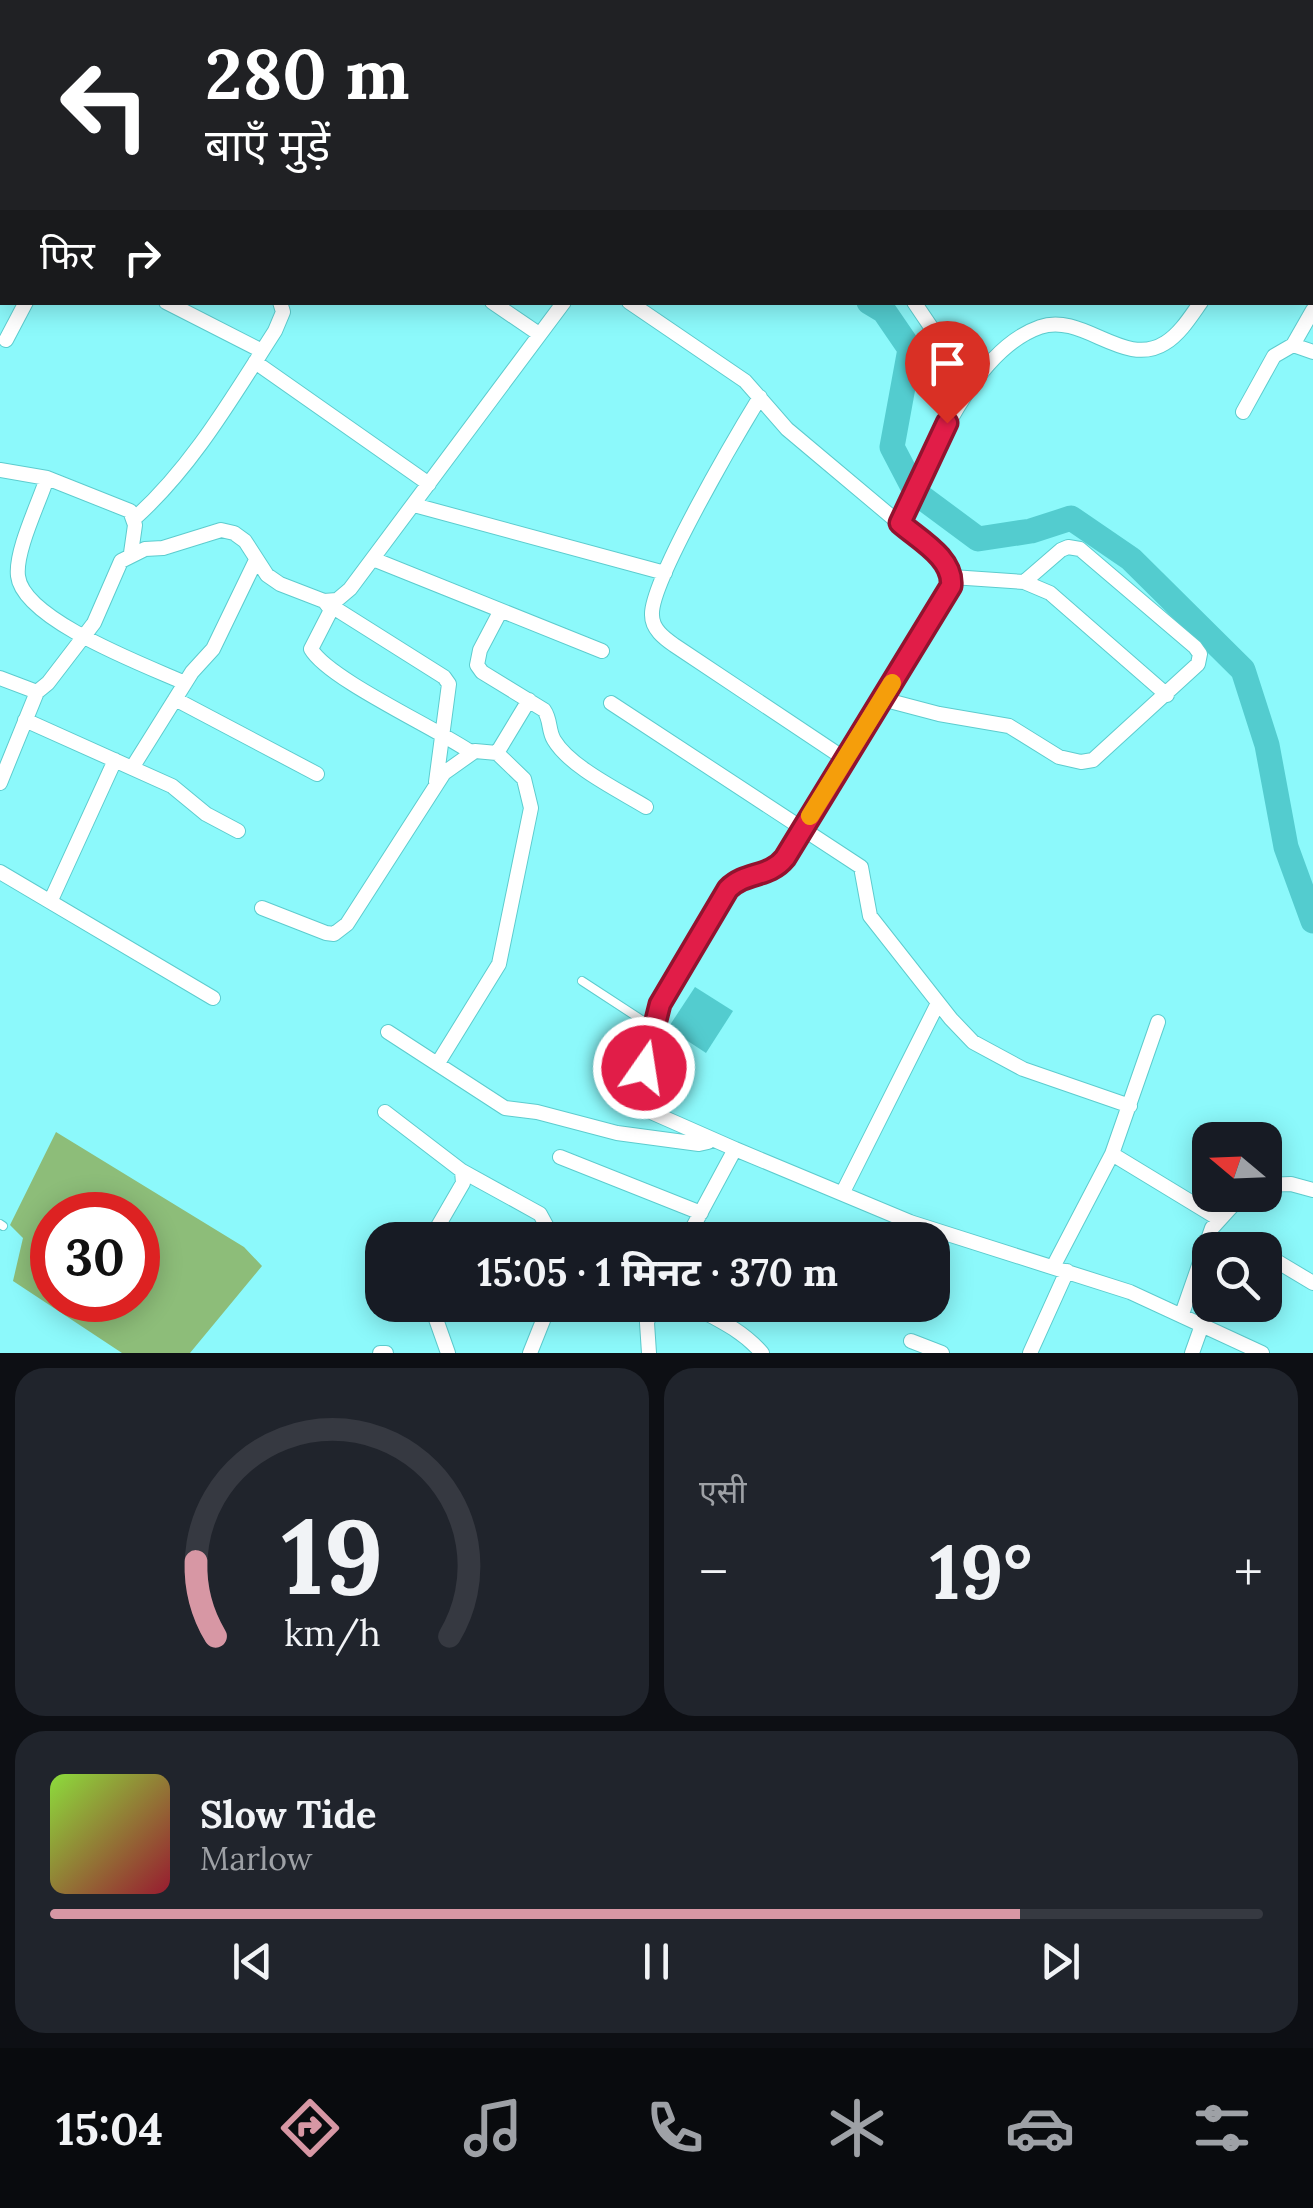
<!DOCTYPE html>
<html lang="hi">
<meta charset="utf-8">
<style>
:root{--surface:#171b24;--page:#20242c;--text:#f1f3f6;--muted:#9ea1a6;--line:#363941;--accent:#d797a4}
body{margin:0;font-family:Lora,"Noto Sans Devanagari",serif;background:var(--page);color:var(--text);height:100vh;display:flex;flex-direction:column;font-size:38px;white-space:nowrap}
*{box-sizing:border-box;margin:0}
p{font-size:32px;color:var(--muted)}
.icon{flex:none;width:55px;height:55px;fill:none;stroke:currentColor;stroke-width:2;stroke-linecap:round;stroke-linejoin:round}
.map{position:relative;height:1353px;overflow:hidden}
.side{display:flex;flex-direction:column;gap:15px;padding:15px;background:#0d0f14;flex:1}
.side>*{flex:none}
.hud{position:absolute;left:0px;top:0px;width:1315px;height:305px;box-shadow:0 5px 25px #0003;background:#202124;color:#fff;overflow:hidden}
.needle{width:65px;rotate:289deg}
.buttons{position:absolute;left:1192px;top:1122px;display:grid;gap:20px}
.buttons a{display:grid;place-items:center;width:90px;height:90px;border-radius:20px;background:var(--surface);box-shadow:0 5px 25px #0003;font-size:50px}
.speed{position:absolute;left:30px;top:1192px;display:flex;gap:20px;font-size:50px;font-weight:700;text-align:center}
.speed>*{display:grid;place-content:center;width:130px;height:130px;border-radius:50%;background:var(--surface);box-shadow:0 5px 25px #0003;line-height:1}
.speed .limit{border:15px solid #d22;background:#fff;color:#111}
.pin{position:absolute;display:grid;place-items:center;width:85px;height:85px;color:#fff;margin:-102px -42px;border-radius:50% 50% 50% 0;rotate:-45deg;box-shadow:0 0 10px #0007}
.pin .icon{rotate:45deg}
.me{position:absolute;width:110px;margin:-55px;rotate:13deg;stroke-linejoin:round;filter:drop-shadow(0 0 8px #0008)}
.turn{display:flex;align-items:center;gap:35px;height:210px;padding:0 40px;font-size:45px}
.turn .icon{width:130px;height:130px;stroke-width:2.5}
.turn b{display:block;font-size:70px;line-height:85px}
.then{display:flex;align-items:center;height:95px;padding:0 40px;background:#0003;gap:20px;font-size:38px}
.big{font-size:75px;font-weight:700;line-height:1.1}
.side .card{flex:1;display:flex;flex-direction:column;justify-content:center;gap:15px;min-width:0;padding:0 35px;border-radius:30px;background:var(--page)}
.side .dial{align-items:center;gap:0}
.dial svg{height:260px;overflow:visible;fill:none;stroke:var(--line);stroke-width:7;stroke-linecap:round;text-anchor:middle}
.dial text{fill:var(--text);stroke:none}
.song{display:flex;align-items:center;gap:30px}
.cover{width:120px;height:120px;border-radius:15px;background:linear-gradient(135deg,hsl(90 70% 55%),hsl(350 70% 35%))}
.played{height:10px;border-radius:5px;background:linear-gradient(90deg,var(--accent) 80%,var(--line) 80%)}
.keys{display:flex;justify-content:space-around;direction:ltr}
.heat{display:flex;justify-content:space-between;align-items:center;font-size:55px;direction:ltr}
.side .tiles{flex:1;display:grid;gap:15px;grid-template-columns:1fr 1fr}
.card:last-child{grid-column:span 2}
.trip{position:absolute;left:365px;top:1222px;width:585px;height:100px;border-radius:30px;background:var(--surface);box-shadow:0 5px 25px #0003;font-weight:700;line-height:100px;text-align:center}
.tabs{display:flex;height:160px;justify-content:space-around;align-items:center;background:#090b0e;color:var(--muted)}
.tabs .icon{width:70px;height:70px}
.tabs .selected{color:var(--accent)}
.tabs b{font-size:45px;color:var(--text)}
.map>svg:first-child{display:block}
</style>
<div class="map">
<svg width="1313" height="1353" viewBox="0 0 1313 1353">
<rect width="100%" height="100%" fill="#8cf9fb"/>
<!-- forest -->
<path fill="#8dbd79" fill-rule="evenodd" d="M56,1132L244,1247L262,1266L190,1353H122L13,1281L23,1238L10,1225ZM52,1215H138V1300H52Z"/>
<!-- water -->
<path fill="#53cccf" d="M695,987L733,1011L706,1053L668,1028Z"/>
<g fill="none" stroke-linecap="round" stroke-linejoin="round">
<!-- river -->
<path stroke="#53cccf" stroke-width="25" d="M648,2L650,0
M869,302L884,311L910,349L892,447L916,493L978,539L1031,531L1071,518L1131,559L1243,670L1267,745L1286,847L1313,921"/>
<!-- lane casing -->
<g stroke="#5dccce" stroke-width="10">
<path id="lane" d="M582,981L654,1028
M0,1224L3,1226"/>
</g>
<!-- street casing -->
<g stroke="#5dccce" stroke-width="16">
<path id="street" d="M513,0L515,2
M1062,0L1066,2
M0,2L2,3
M190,2L191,0
M424,2L425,0
M526,2L528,0
M664,2L666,0
M1312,154L1313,153
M0,177L2,176
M166,302L262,351
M492,302L539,334
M629,302L745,381L787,429L943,560L952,577L941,605L785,858C769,878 745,871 728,889L660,1004L650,1048L638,1082V1093L651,1112L735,1149
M914,302L941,342L976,380
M6,340L26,302
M1293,345L1313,310
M255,362L429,484
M760,397C738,433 650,582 652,615C652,629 664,638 674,645L845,759
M1243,412L1274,356L1293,345L1313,352
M0,470L47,478L130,511L135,525L131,553
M47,478C39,503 15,551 18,576C23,620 147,666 185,683
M414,505L665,573
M135,518C193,466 233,396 275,331L283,312L280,302
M900,523C929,463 971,351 1040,327C1083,312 1124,369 1165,343C1180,334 1191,316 1201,302
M373,559L602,651
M952,577L1024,582L1050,593L1167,695
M325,602L444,677L449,684L436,782
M325,602L331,610L311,649C328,679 436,728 472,753
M500,612L480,650L477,665L482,672L544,710C551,720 548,730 554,740C570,767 620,791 646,807
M0,678L37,692L48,683L94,623L121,561L145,549L163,548L221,530L234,533L245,541L267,575L280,584L324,601L337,600L350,589L564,302
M175,699L317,774
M882,699L939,714L1009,726L1059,757L1081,762L1093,760L1198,664L1200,654L1195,647L1080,549L1068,547L1061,550L1024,582
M611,703L861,867L870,916L951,1019L973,1042L1023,1069L1130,1106
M25,720L172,786L206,814L238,831
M132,768L192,672L213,649L256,560
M0,783L37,692
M0,872L213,998
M51,900L115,760
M262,908L326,933L334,934L347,924L444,773L475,751L497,753L529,700
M388,1032L505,1108L537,1112L617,1133L699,1144L708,1142
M438,1063L499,964L531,808L524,779L497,753
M385,1112L462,1171L463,1183L430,1240
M1112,1154L1219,1219
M560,1157L701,1213
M462,1171L540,1214L546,1225L539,1240
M1265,1185L1291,1184L1313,1190
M843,1192L938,1003
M686,1240L735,1149L910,1222L1130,1292L1262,1353
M1273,1259L1313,1283
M1053,1267L1112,1154L1158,1022
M431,1305L448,1353
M691,1305C717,1319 742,1330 762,1353
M1182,1314L1212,1228L1242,1195
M911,1341L942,1353
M380,1353H386
M530,1353L544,1318L537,1305
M649,1353L647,1323L652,1305
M1030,1353L1067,1271
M1192,1353L1202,1325"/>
</g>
<!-- lane -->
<use href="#lane" stroke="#fff" stroke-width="8"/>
<!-- street -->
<use href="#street" stroke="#fff" stroke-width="14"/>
</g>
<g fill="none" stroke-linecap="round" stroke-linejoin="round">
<!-- route casing -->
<g stroke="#92132f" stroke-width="25">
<path id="route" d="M644,1068L660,1004L728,889C746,871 769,878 785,858L951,586C954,558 918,539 900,523L947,423"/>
</g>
<!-- route -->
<use href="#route" stroke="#e11d48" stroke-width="18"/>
<!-- slow -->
<path stroke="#f59e0b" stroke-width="18" d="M810,816L892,683"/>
</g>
</svg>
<div class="buttons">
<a><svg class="needle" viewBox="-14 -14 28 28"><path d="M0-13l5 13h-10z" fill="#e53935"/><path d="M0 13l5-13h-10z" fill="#9ea1a6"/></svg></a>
<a><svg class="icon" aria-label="search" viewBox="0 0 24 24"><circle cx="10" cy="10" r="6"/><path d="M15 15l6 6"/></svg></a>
</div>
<div class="speed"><div class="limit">30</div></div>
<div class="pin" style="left:947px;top:423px;background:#d93025"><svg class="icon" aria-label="arrive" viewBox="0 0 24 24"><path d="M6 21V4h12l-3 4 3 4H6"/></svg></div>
<svg class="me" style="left:644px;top:1068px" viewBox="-20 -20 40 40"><circle r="17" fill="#e11d48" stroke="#fff" stroke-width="3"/><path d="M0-11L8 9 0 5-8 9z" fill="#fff"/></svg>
<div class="trip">15:05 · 1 मिनट · 370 m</div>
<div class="hud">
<div class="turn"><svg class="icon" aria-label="left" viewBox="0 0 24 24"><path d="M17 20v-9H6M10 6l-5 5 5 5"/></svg><div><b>280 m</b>बाएँ मुड़ें</div></div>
<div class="then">फिर<svg class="icon" aria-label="right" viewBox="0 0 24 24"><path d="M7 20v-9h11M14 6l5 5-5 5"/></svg></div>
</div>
</div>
<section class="side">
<div class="tiles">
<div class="card dial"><svg viewBox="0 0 100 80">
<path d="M14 69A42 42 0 1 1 86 69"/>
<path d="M14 69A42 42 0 0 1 8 46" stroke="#d797a4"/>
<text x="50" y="56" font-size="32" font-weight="700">19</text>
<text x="50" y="72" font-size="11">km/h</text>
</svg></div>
<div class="card"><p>एसी</p>
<div class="heat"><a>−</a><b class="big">19°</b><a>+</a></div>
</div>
<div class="card">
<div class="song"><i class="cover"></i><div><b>Slow Tide</b><p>Marlow</p></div></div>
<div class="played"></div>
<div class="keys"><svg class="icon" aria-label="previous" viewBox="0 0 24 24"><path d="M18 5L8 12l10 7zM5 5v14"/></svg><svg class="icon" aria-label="pause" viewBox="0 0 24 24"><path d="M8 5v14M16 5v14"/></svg><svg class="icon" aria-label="next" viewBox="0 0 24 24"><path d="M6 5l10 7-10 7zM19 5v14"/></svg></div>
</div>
</div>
</section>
<nav class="tabs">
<b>15:04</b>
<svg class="icon selected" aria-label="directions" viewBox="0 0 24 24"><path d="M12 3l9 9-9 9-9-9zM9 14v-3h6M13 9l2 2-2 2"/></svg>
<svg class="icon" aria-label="music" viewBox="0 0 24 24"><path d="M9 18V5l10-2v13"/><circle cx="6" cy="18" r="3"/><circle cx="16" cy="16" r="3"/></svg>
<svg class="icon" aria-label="phone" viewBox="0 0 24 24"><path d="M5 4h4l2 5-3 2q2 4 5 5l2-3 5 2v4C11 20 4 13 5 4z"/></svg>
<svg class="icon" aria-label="climate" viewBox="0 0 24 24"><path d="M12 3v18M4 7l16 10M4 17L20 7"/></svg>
<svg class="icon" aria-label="car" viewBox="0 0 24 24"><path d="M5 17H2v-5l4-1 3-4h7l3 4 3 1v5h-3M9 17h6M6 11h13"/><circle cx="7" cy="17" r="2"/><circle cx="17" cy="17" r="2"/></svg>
<svg class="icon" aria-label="filters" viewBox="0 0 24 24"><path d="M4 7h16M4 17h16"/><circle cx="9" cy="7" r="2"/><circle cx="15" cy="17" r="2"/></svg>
</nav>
